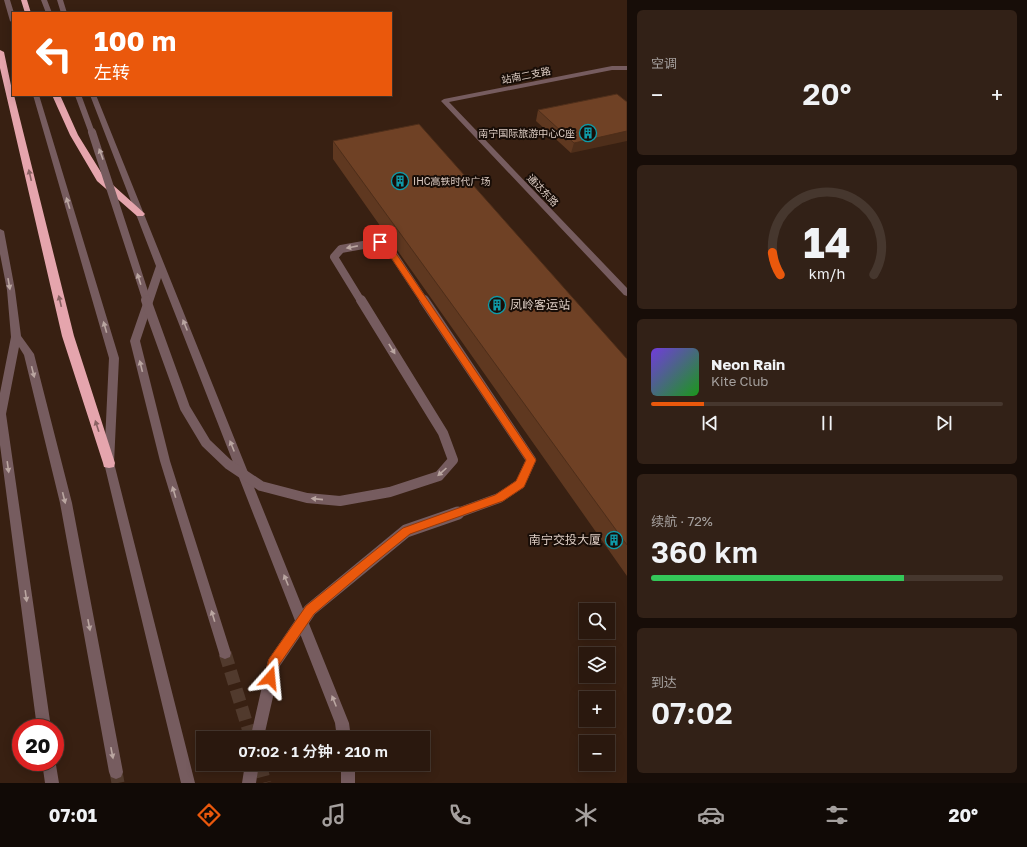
<!DOCTYPE html>
<html lang="zh">
<meta charset="utf-8">
<style>
:root{--surface:#2a180e;--page:#322117;--text:#f1f3f6;--muted:#a5a09e;--line:#46372e;--accent:#ea580c}
body{margin:0;font-family:"Golos Text","Noto Sans SC",sans-serif;background:var(--page);color:var(--text);height:100vh;display:flex;flex-direction:column;font-size:15px;white-space:nowrap}
*{box-sizing:border-box;margin:0}
p{font-size:13px;color:var(--muted)}
.icon{flex:none;width:22px;height:22px;fill:none;stroke:currentColor;stroke-width:2;stroke-linecap:round;stroke-linejoin:round}
.map{position:relative;flex:1;overflow:hidden}
.panel{display:flex;flex-direction:column;gap:10px;padding:10px;background:#170d08;width:400px}
.panel>*{flex:none}
.guide{position:absolute;left:12px;top:12px;width:380px;height:84px;border-radius:0px;box-shadow:0 2px 10px #0003,0 0 0 1px var(--line);background:#ea580c;color:#fff;overflow:hidden}
.buttons{position:absolute;left:579px;top:603px;display:grid;gap:8px}
.buttons a{display:grid;place-items:center;width:36px;height:36px;border-radius:0px;background:var(--surface);box-shadow:0 2px 10px #0003,0 0 0 1px var(--line);font-size:20px}
.speed{position:absolute;left:12px;top:719px;display:flex;gap:8px;font-size:20px;font-weight:700;text-align:center}
.speed>*{display:grid;place-content:center;width:52px;height:52px;border-radius:50%;background:var(--surface);box-shadow:0 2px 10px #0003,0 0 0 1px var(--line);line-height:1}
.speed .limit{border:6px solid #d22;background:#fff;color:#111}
.pin{position:absolute;display:grid;place-items:center;width:34px;height:34px;color:#fff;margin:-17px;border-radius:8px;box-shadow:0 2px 6px #0006}
.me{position:absolute;width:44px;margin:-22px;rotate:18deg;stroke-linejoin:round;filter:drop-shadow(0 0 3px #0008)}
.turn{display:flex;align-items:center;gap:14px;height:84px;padding:0 16px;font-size:18px}
.turn .icon{width:52px;height:52px;stroke-width:2.5}
.turn b{display:block;font-size:28px;line-height:34px}
.big{font-size:30px;font-weight:600;line-height:1.1}
.panel .tile{flex:1;display:flex;flex-direction:column;justify-content:center;gap:6px;min-width:0;padding:0 14px;border-radius:6px;background:var(--page)}
.panel .dial{align-items:center;gap:0}
.dial svg{height:104px;overflow:visible;fill:none;stroke:var(--line);stroke-width:7;stroke-linecap:round;text-anchor:middle}
.dial text{fill:var(--text);stroke:none}
.song{display:flex;align-items:center;gap:12px}
.cover{width:48px;height:48px;border-radius:6px;background:linear-gradient(135deg,hsl(260 70% 55%),hsl(120 70% 35%))}
.played{height:4px;border-radius:2px;background:linear-gradient(90deg,var(--accent) 15%,var(--line) 15%)}
.keys{display:flex;justify-content:space-around;direction:ltr}
.heat{display:flex;justify-content:space-between;align-items:center;font-size:22px;direction:ltr}
.charge{height:6px;border-radius:3px;background:linear-gradient(90deg,#34c759 72%,var(--line) 0)}
.trip{position:absolute;left:196px;top:731px;width:234px;height:40px;border-radius:0px;background:var(--surface);box-shadow:0 2px 10px #0003,0 0 0 1px var(--line);font-weight:600;line-height:40px;text-align:center}
.menu{display:flex;height:64px;justify-content:space-around;align-items:center;background:#110a06;color:var(--muted)}
.menu .icon{width:28px;height:28px}
.menu .on{color:var(--accent)}
.menu b{font-size:18px;color:var(--text)}
main{display:flex;flex:1;min-height:0}
.map>svg:first-child{display:block}
</style>
<main>
<div class="map">
<svg width="627" height="783" viewBox="0 0 627 783">
<rect width="100%" height="100%" fill="#382012"/>
<g fill="none" stroke-linecap="round" stroke-linejoin="round">
<!-- minor-tunnel -->
<path stroke="#513a2d" stroke-width="13" stroke-dasharray="13 6" stroke-linecap="butt" d="M225,653L251,738
M260,764L265,783
M116,772L118,783"/>
<!-- minor -->
<path fill="#765c5f" fill-rule="evenodd" d="M4,0H10L14,13L13,23L10,21Z
M41,0H47L52,13H46Z
M57,0H63L67,13H61Z
M612,66H627V70H612L449,102L627,288V296L624,295L441,101L444,99Z
M33,95H39L119,358L114,463L195,783H181L104,463L109,358Z
M90,95H96L349,723L351,738H337L335,723L161,278L140,341L170,461L231,653L230,657L225,659L220,657L219,653L160,461L130,341L156,266Z
M0,229L4,231L15,290L21,336L34,354L72,503L123,772L121,777L116,779L111,777L109,772L60,503L24,355L19,347L6,414L51,728H37L0,445V393L11,337L7,290L0,254Z
M55,759L59,783H45L42,762H55Z
M245,764H259L256,783H242Z
M341,764H355V783H341Z"/>
<!-- highway -->
<path fill="#e5a5ad" fill-rule="evenodd" d="M21,0H27L31,13H25Z
M0,50L4,52L13,95H14L74,336L115,463L114,467L109,468L104,467L103,463L62,336L0,68Z
M52,95H60L78,135L104,177L143,212L145,214L143,216H137L97,181L70,135Z"/>
<!-- minor-bridge-far3 -->
<path stroke="#765c5f" stroke-width="6" d="M78,95L92,133"/>
<!-- minor-bridge-far2 -->
<path stroke="#765c5f" stroke-width="8" d="M92,132L147,301
M361,301L334,257L341,249L380,242L393,254L424,301"/>
<!-- minor-bridge-far1 -->
<path stroke="#765c5f" stroke-width="10" d="M146,300L185,408L206,443L228,464L261,486L307,498L340,501L390,492L439,476L453,460L443,433L361,300
M424,300L531,460L520,484L499,498L455,514"/>
<!-- minor-bridge -->
<path stroke="#765c5f" stroke-width="13" d="M257,738L274,663L310,610L406,531L458,513"/>
</g>
<!-- wall -->
<path fill="#5f3820" d="M617,94L571,153L536,121L538,110Z
M333,141L627,359V576L333,159Z"/>
<!-- shaded-wall -->
<path fill="#4e2e1a" d="M627,131V141L571,153L574,143Z"/>
<!-- building -->
<path fill="#6f4125" stroke="#4e2e1a" d="M617,94L627,102V131L574,143L538,110Z
M419,124L627,359V545L333,141Z"/>
<!-- one-way arrows -->
<defs><path id="oneway-solid" d="M-6-.8H1V-3.2L6.5 0L1 3.2V.8H-6Z"/></defs>
<g fill="#baa6a1">
<use href="#oneway-solid" transform="translate(101 154) rotate(-110)"/>
<use href="#oneway-solid" transform="translate(68 203) rotate(-107)"/>
<use href="#oneway-solid" transform="translate(352 247) rotate(169)"/>
<use href="#oneway-solid" transform="translate(139 279) rotate(-108)"/>
<use href="#oneway-solid" transform="translate(9 284) rotate(80)"/>
<use href="#oneway-solid" transform="translate(185 325) rotate(-112)"/>
<use href="#oneway-solid" transform="translate(105 327) rotate(-106)"/>
<use href="#oneway-solid" transform="translate(392 349) rotate(58)"/>
<use href="#oneway-solid" transform="translate(141 366) rotate(-104)"/>
<use href="#oneway-solid" transform="translate(33 372) rotate(76)"/>
<use href="#oneway-solid" transform="translate(232 446) rotate(-112)"/>
<use href="#oneway-solid" transform="translate(8 467) rotate(82)"/>
<use href="#oneway-solid" transform="translate(442 472) rotate(138)"/>
<use href="#oneway-solid" transform="translate(174 492) rotate(-107)"/>
<use href="#oneway-solid" transform="translate(64 498) rotate(76)"/>
<use href="#oneway-solid" transform="translate(317 499) rotate(-174)"/>
<use href="#oneway-solid" transform="translate(286 580) rotate(-112)"/>
<use href="#oneway-solid" transform="translate(26 596) rotate(82)"/>
<use href="#oneway-solid" transform="translate(213 616) rotate(-107)"/>
<use href="#oneway-solid" transform="translate(89 625) rotate(79)"/>
<use href="#oneway-solid" transform="translate(334 701) rotate(-112)"/>
<use href="#oneway-solid" transform="translate(112 753) rotate(79)"/>
</g>
<g fill="#896162">
<use href="#oneway-solid" transform="translate(30 175) rotate(-103)"/>
<use href="#oneway-solid" transform="translate(60 301) rotate(-103)"/>
<use href="#oneway-solid" transform="translate(97 426) rotate(-108)"/>
</g>
<!-- route -->
<path fill="#ea580c" stroke="#983908" d="M380,239L383,240L395,252L536,460L524,487L503,501L410,534L368,568L314,614L279,665L274,682L270,684L266,682L264,678L269,659L306,606L403,528L495,495L516,481L526,460L390,256L377,242Z"/>
<!-- icons -->
<defs>
<g id="building-ring" transform="scale(0.9)"><circle r="9.5" fill="#180d07" stroke="#0f9aa8" stroke-width="1.5"/><path d="M-4-6H4V6H1V3H-1V6H-4ZM-2.5-4.3h1.7v1.8h-1.7ZM.8-4.3h1.7v1.8H.8ZM-2.5-1h1.7V.8h-1.7ZM.8-1h1.7V.8H.8Z" fill="#0f9aa8"/></g>
</defs>
<g fill-rule="evenodd">
<use href="#building-ring" x="588" y="133"/>
<use href="#building-ring" x="400" y="181"/>
<use href="#building-ring" x="497" y="305"/>
<use href="#building-ring" x="614" y="540"/>
</g>
<g text-anchor="middle" stroke-width="4" stroke-linejoin="round" paint-order="stroke">
<!-- far-street labels -->
<g font-size="10" fill="#decec5" stroke="#180d07">
<text transform="translate(526 75) rotate(-11)" y="4">站南二支路</text>
<text transform="translate(543 190) rotate(46)" y="4">通达东路</text>
</g>
<!-- far-poi labels -->
<g font-size="10" fill="#decec5" stroke="#180d07" text-anchor="end">
<text x="575" y="137">南宁国际旅游中心C座</text>
<text x="413" y="185" text-anchor="start">IHC高铁时代广场</text>
</g>
<!-- poi labels -->
<g font-size="12" fill="#decec5" stroke="#180d07" text-anchor="start">
<text x="510" y="309">凤岭客运站</text>
<text x="601" y="544" text-anchor="end">南宁交投大厦</text>
</g>
</g>
</svg>
<div class="buttons">
<a><svg class="icon" aria-label="search" viewBox="0 0 24 24"><circle cx="10" cy="10" r="6"/><path d="M15 15l6 6"/></svg></a>
<a><svg class="icon" aria-label="layers" viewBox="0 0 24 24"><path d="M12 4l9 5-9 5-9-5zM3 14l9 5 9-5"/></svg></a>
<a>+</a>
<a>−</a>
</div>
<div class="speed"><div class="limit">20</div></div>
<div class="pin" style="left:380px;top:242px;background:#d93025"><svg class="icon" aria-label="arrive" viewBox="0 0 24 24"><path d="M6 21V4h12l-3 4 3 4H6"/></svg></div>
<svg class="me" style="left:270px;top:678px" viewBox="-20 -20 40 40"><path d="M0-17L14 15 0 8-14 15z" fill="#ea580c" stroke="#fff" stroke-width="4"/></svg>
<div class="trip">07:02 · 1 分钟 · 210 m</div>
<div class="guide">
<div class="turn"><svg class="icon" aria-label="left" viewBox="0 0 24 24"><path d="M17 20v-9H6M10 6l-5 5 5 5"/></svg><div><b>100 m</b>左转</div></div>
</div>
</div>
<section class="panel">
<div class="tile"><p>空调</p>
<div class="heat"><a>−</a><b class="big">20°</b><a>+</a></div>
</div>
<div class="tile dial"><svg viewBox="0 0 100 80">
<path d="M14 69A42 42 0 1 1 86 69"/>
<path d="M14 69A42 42 0 0 1 8 52" stroke="#ea580c"/>
<text x="50" y="56" font-size="32" font-weight="700">14</text>
<text x="50" y="72" font-size="11">km/h</text>
</svg></div>
<div class="tile">
<div class="song"><i class="cover"></i><div><b>Neon Rain</b><p>Kite Club</p></div></div>
<div class="played"></div>
<div class="keys"><svg class="icon" aria-label="previous" viewBox="0 0 24 24"><path d="M18 5L8 12l10 7zM5 5v14"/></svg><svg class="icon" aria-label="pause" viewBox="0 0 24 24"><path d="M8 5v14M16 5v14"/></svg><svg class="icon" aria-label="next" viewBox="0 0 24 24"><path d="M6 5l10 7-10 7zM19 5v14"/></svg></div>
</div>
<div class="tile"><p>续航 · 72%</p><b class="big">360 km</b><div class="charge"></div></div>
<div class="tile"><p>到达</p><b class="big">07:02</b></div>
</section>
</main>
<nav class="menu">
<b>07:01</b>
<svg class="icon on" aria-label="directions" viewBox="0 0 24 24"><path d="M12 3l9 9-9 9-9-9zM9 14v-3h6M13 9l2 2-2 2"/></svg>
<svg class="icon" aria-label="music" viewBox="0 0 24 24"><path d="M9 18V5l10-2v13"/><circle cx="6" cy="18" r="3"/><circle cx="16" cy="16" r="3"/></svg>
<svg class="icon" aria-label="phone" viewBox="0 0 24 24"><path d="M5 4h4l2 5-3 2q2 4 5 5l2-3 5 2v4C11 20 4 13 5 4z"/></svg>
<svg class="icon" aria-label="climate" viewBox="0 0 24 24"><path d="M12 3v18M4 7l16 10M4 17L20 7"/></svg>
<svg class="icon" aria-label="car" viewBox="0 0 24 24"><path d="M5 17H2v-5l4-1 3-4h7l3 4 3 1v5h-3M9 17h6M6 11h13"/><circle cx="7" cy="17" r="2"/><circle cx="17" cy="17" r="2"/></svg>
<svg class="icon" aria-label="filters" viewBox="0 0 24 24"><path d="M4 7h16M4 17h16"/><circle cx="9" cy="7" r="2"/><circle cx="15" cy="17" r="2"/></svg>
<b>20°</b>
</nav>
